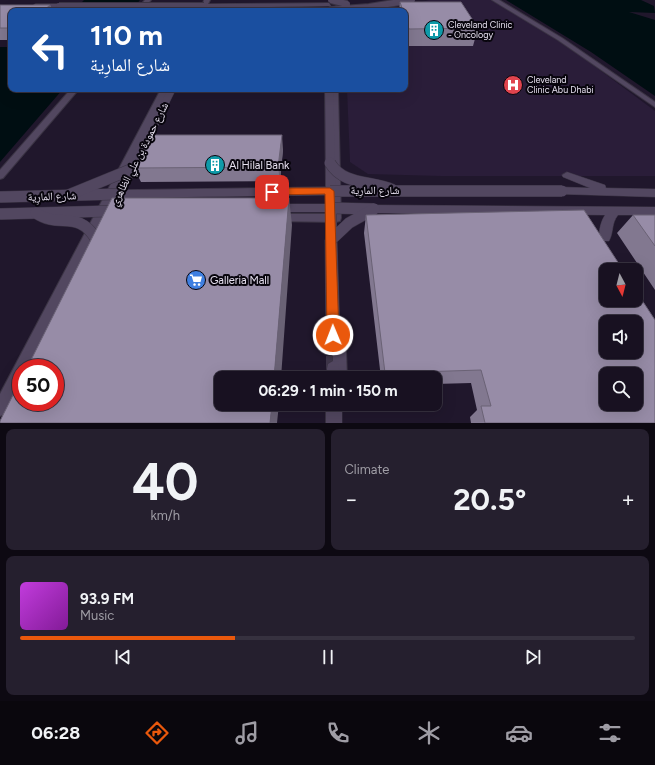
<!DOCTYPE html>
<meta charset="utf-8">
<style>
:root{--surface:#181121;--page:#251f2e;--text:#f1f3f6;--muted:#9f9da5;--line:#36313f;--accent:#ea580c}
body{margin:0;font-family:Figtree,"Noto Naskh Arabic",sans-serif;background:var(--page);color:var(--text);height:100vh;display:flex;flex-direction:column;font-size:15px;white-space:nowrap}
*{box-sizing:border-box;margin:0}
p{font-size:13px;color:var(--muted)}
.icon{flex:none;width:22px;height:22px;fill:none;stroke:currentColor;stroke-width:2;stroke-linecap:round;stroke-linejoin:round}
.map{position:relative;height:423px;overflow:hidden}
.side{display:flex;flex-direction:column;gap:6px;padding:6px;background:#0d0912;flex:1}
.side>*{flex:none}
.top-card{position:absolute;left:8px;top:8px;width:400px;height:84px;border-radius:8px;box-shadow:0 4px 16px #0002,0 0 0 1px var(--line);background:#1a4fa0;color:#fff;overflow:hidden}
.needle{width:26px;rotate:173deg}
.controls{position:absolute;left:599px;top:263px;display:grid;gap:8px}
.controls a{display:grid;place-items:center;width:44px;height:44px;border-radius:8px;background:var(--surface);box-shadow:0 4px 16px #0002,0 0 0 1px var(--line);font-size:20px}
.speed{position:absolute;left:12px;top:359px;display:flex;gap:8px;font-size:20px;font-weight:700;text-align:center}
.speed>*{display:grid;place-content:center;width:52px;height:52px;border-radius:50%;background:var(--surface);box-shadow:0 4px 16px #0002,0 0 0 1px var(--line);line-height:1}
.speed .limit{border:6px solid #d22;background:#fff;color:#111}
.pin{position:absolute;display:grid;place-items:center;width:34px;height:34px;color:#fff;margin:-17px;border-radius:8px;box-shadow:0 2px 6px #0006}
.me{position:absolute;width:44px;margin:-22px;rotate:359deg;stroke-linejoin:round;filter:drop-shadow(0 0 3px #0008)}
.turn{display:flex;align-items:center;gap:14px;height:84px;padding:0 16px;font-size:18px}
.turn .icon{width:52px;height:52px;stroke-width:2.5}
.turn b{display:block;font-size:28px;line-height:34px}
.big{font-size:30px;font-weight:700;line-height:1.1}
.side .card{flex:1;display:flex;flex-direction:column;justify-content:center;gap:6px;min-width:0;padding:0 14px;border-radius:8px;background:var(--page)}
.side .dial{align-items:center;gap:0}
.dial b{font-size:52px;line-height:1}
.song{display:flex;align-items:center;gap:12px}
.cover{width:48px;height:48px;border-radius:6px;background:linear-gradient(135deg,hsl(290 70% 55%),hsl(290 70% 35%))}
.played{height:4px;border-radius:2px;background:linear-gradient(90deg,var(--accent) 35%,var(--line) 35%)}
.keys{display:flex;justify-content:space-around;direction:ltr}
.heat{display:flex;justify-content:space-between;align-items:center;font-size:22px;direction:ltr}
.side .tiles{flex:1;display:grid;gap:6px;grid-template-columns:1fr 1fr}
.card:last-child{grid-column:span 2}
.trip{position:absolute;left:214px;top:371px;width:228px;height:40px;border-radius:8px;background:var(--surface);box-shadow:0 4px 16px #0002,0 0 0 1px var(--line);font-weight:700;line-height:40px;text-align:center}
.menu{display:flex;height:64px;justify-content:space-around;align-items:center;background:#0a070d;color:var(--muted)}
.menu .icon{width:28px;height:28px}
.menu .on{color:var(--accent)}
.menu b{font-size:18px;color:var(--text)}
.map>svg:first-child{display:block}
</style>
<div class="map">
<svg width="655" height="423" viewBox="0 0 655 423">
<rect width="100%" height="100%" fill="#20172c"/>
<!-- built -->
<path fill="#2a1d39" d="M430,0H491L526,19L585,59L655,111V176H441L368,174L350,162L347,89H405V11H371L404,6Z"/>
<!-- water -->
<path fill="#000e12" d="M84,0H140L131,11H73Z
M506,0H641L654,6L655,13L629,12L655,20V96L591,52Z
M0,47H11V89H63L0,162Z"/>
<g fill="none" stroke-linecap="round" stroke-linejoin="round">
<!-- secondary-tunnel -->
<path stroke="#3e3549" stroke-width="14" stroke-dasharray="14 7" stroke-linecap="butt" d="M333,335V369"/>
<!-- minor casing -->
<g stroke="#3b3444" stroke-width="2">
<path id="minor" d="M145,0H151L141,11H135Z
M204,0H210L207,6L214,11H208L202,7Z
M492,0H499L562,38L655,102V107L558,40Z
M71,89H79L3,178L0,179V170Z
M161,89H169L28,368H21V383L5,414L0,416V394Z
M330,89H338L341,218L340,221L336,222L273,221L272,218L273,215L277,214H331Z
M339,318L343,320L345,324L347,378H333V324L335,320Z"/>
</g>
<!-- tertiary casing -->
<g stroke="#3b3444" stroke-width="1">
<path id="tertiary" d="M567,172L605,185L606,188L655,189V197L558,194L557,191L562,187L590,188L563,177L562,175Z
M330,187L335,191L330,195L120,198L115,194L120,190Z
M275,204H331L336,208L331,212H275L270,208Z
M374,205L655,207V215H618C611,224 614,232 609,241H601C597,234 601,221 605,215L374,213L369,209Z"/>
</g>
<!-- secondary casing -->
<g stroke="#3b3444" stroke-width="1">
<path id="secondary" d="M329,3L331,6L204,8L201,6L204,4Z
M59,4L61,7L35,8L32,6L35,4Z
M176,9L179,10L180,11H173Z
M168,89H176L121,201L120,204H112L111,201Z
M325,89H333L336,208L331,212L326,208Z
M331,235L335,237L337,240L340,335L338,340L333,342L328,340L326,335L325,240L327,237Z
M333,361L338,364L341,378H325L328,364Z
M326,404H342V423H326Z"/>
</g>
<!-- minor -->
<use href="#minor" fill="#524760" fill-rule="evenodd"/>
<!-- tertiary -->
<use href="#tertiary" fill="#524760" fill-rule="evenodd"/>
<!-- secondary -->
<use href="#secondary" fill="#524760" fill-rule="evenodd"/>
<!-- tertiary-bridge casing -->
<g stroke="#3b3444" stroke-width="12" stroke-linecap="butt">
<path id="tertiary-bridge" d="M330,191H562
M0,197L120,194
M331,208L374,209
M0,214L111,211"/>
</g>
<!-- secondary-bridge-far1 casing -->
<g stroke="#3b3444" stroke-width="8" stroke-linecap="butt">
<path id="secondary-bridge-far1" d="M331,0L347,4
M59,6H204
M329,10L369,7L412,0"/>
</g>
<!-- secondary-bridge casing -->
<g stroke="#3b3444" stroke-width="12" stroke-linecap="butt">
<path id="secondary-bridge" d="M330,163C344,186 371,180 393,190
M66,196L132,169
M331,208V240
M36,213C59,229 78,209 96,239
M331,240L349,223L374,209"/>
</g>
<!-- tertiary-bridge -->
<use href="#tertiary-bridge" stroke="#524760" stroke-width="11"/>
<!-- secondary-bridge-far1 -->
<use href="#secondary-bridge-far1" stroke="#524760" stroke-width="6"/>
<!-- secondary-bridge -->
<use href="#secondary-bridge" stroke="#524760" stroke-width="11"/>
</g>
<!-- wall -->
<path fill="#827890" d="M400,2L478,28L473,46H406L405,41V11H399Z
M0,5H50L53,11H11V40H0Z
M283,149L280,181L141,182L134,168Z
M366,215L655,423H471L470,417L477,410L471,383L435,384V378H381L364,233Z
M633,215H655V290L617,233Z"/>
<!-- shaded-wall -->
<path fill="#6a6275" d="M50,5L53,11H43Z
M282,135L283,149L280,181L278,167Z
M289,198L292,225L281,378H274Z
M272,404H279L277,423H270Z"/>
<!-- building -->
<path fill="#978ca7" stroke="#6a6275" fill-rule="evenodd" d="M400,2H461L478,28L409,29L405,16V11H403Z
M0,5H50L43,11H11V28H0Z
M150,135H282L278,167L134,168Z
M112,198H289L274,378H221V404H272L270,423H0V421L21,379V402H55V368H27Z
M584,210L623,270H606V300H636V291L655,320V423H485L481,406H491L481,370L385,373L366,215ZM606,322H636V352H606ZM606,374H636V404H606Z
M633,215H655V246Z"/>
<!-- route -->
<path fill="#ea580c" stroke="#983908" d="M272,188H330L334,191L339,335L337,339L333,340L329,339L327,335L325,194L272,195L268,192Z"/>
<!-- icons -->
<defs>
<g id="building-disc" transform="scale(1)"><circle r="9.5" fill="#0f9aa8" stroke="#08050d"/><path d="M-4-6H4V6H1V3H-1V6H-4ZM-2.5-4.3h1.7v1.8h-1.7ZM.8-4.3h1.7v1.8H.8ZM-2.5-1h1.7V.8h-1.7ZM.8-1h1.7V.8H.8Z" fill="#fff"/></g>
<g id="hospital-disc" transform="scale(1)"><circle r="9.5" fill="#e0444e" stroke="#08050d"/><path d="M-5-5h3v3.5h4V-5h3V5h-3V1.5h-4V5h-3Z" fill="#fff"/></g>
<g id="supermarket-disc" transform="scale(1)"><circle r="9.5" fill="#3f7fe0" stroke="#08050d"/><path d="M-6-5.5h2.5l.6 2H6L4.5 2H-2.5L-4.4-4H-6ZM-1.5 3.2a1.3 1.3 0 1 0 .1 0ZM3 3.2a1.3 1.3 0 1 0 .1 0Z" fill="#fff"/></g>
</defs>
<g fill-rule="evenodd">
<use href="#building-disc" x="434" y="30"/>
<use href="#hospital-disc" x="513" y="85"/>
<use href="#building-disc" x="215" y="165"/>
<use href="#supermarket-disc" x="196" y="280"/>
</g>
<g text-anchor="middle" stroke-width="4" stroke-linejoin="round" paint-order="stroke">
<!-- far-poi labels -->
<g font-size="9" fill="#e7e1f0" stroke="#08050d" text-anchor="start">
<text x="448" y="28">Cleveland Clinic<tspan x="448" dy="10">- Oncology</tspan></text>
<text x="527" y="83">Cleveland<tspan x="527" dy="10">Clinic Abu Dhabi</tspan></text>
</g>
<!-- street labels -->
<g font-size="11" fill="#e7e1f0" stroke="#08050d">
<text transform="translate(139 154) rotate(-63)" y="4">شارع حمودة بن علي الظاهري</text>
<text x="375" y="194">شارع المارِية</text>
<text transform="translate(52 196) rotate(-2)" y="4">شارع المارِية</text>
</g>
<!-- poi labels -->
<g font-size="11" fill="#e7e1f0" stroke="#08050d" text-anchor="start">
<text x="229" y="169">Al Hilal Bank</text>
<text x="210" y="284">Galleria Mall</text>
</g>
</g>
</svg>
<div class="controls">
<a><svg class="needle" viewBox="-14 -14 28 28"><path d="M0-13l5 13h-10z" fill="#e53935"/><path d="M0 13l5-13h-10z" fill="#9f9da5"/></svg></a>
<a><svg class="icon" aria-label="sound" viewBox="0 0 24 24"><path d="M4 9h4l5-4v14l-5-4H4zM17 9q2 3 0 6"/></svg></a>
<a><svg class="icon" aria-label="search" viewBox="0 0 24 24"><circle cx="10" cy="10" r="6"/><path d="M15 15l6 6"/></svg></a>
</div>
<div class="speed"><div class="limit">50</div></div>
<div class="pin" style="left:272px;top:192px;background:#d93025"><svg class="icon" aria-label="arrive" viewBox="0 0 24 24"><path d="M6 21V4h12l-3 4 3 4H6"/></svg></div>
<svg class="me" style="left:333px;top:335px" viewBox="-20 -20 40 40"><circle r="17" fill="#ea580c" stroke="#fff" stroke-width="3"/><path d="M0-11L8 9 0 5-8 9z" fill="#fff"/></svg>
<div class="trip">06:29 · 1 min · 150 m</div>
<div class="top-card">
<div class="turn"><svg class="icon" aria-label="left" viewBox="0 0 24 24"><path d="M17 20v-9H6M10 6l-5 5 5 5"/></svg><div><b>110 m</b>شارع المارِية</div></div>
</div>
</div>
<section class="side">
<div class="tiles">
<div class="card dial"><b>40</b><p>km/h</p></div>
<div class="card"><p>Climate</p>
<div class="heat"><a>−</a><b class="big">20.5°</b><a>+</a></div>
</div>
<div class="card">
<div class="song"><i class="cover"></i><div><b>93.9 FM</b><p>Music</p></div></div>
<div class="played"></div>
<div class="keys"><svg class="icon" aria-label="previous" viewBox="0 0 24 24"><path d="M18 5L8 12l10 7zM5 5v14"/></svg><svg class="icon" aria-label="pause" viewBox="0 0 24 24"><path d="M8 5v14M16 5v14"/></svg><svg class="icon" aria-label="next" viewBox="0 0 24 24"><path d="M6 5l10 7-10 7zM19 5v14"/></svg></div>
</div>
</div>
</section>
<nav class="menu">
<b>06:28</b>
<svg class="icon on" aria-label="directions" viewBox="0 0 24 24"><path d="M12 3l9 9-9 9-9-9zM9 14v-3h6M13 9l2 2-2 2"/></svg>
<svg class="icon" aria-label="music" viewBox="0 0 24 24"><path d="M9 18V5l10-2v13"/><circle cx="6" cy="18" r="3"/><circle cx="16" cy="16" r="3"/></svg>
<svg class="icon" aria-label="phone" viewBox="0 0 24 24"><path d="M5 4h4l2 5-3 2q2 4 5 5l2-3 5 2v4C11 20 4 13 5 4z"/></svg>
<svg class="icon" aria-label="climate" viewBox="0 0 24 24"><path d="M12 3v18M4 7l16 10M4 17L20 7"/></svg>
<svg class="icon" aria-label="car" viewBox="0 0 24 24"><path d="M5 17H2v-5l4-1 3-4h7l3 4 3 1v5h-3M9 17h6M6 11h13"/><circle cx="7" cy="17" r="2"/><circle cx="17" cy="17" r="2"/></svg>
<svg class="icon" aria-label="filters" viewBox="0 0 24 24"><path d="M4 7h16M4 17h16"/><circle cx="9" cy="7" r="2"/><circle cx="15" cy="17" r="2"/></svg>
</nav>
